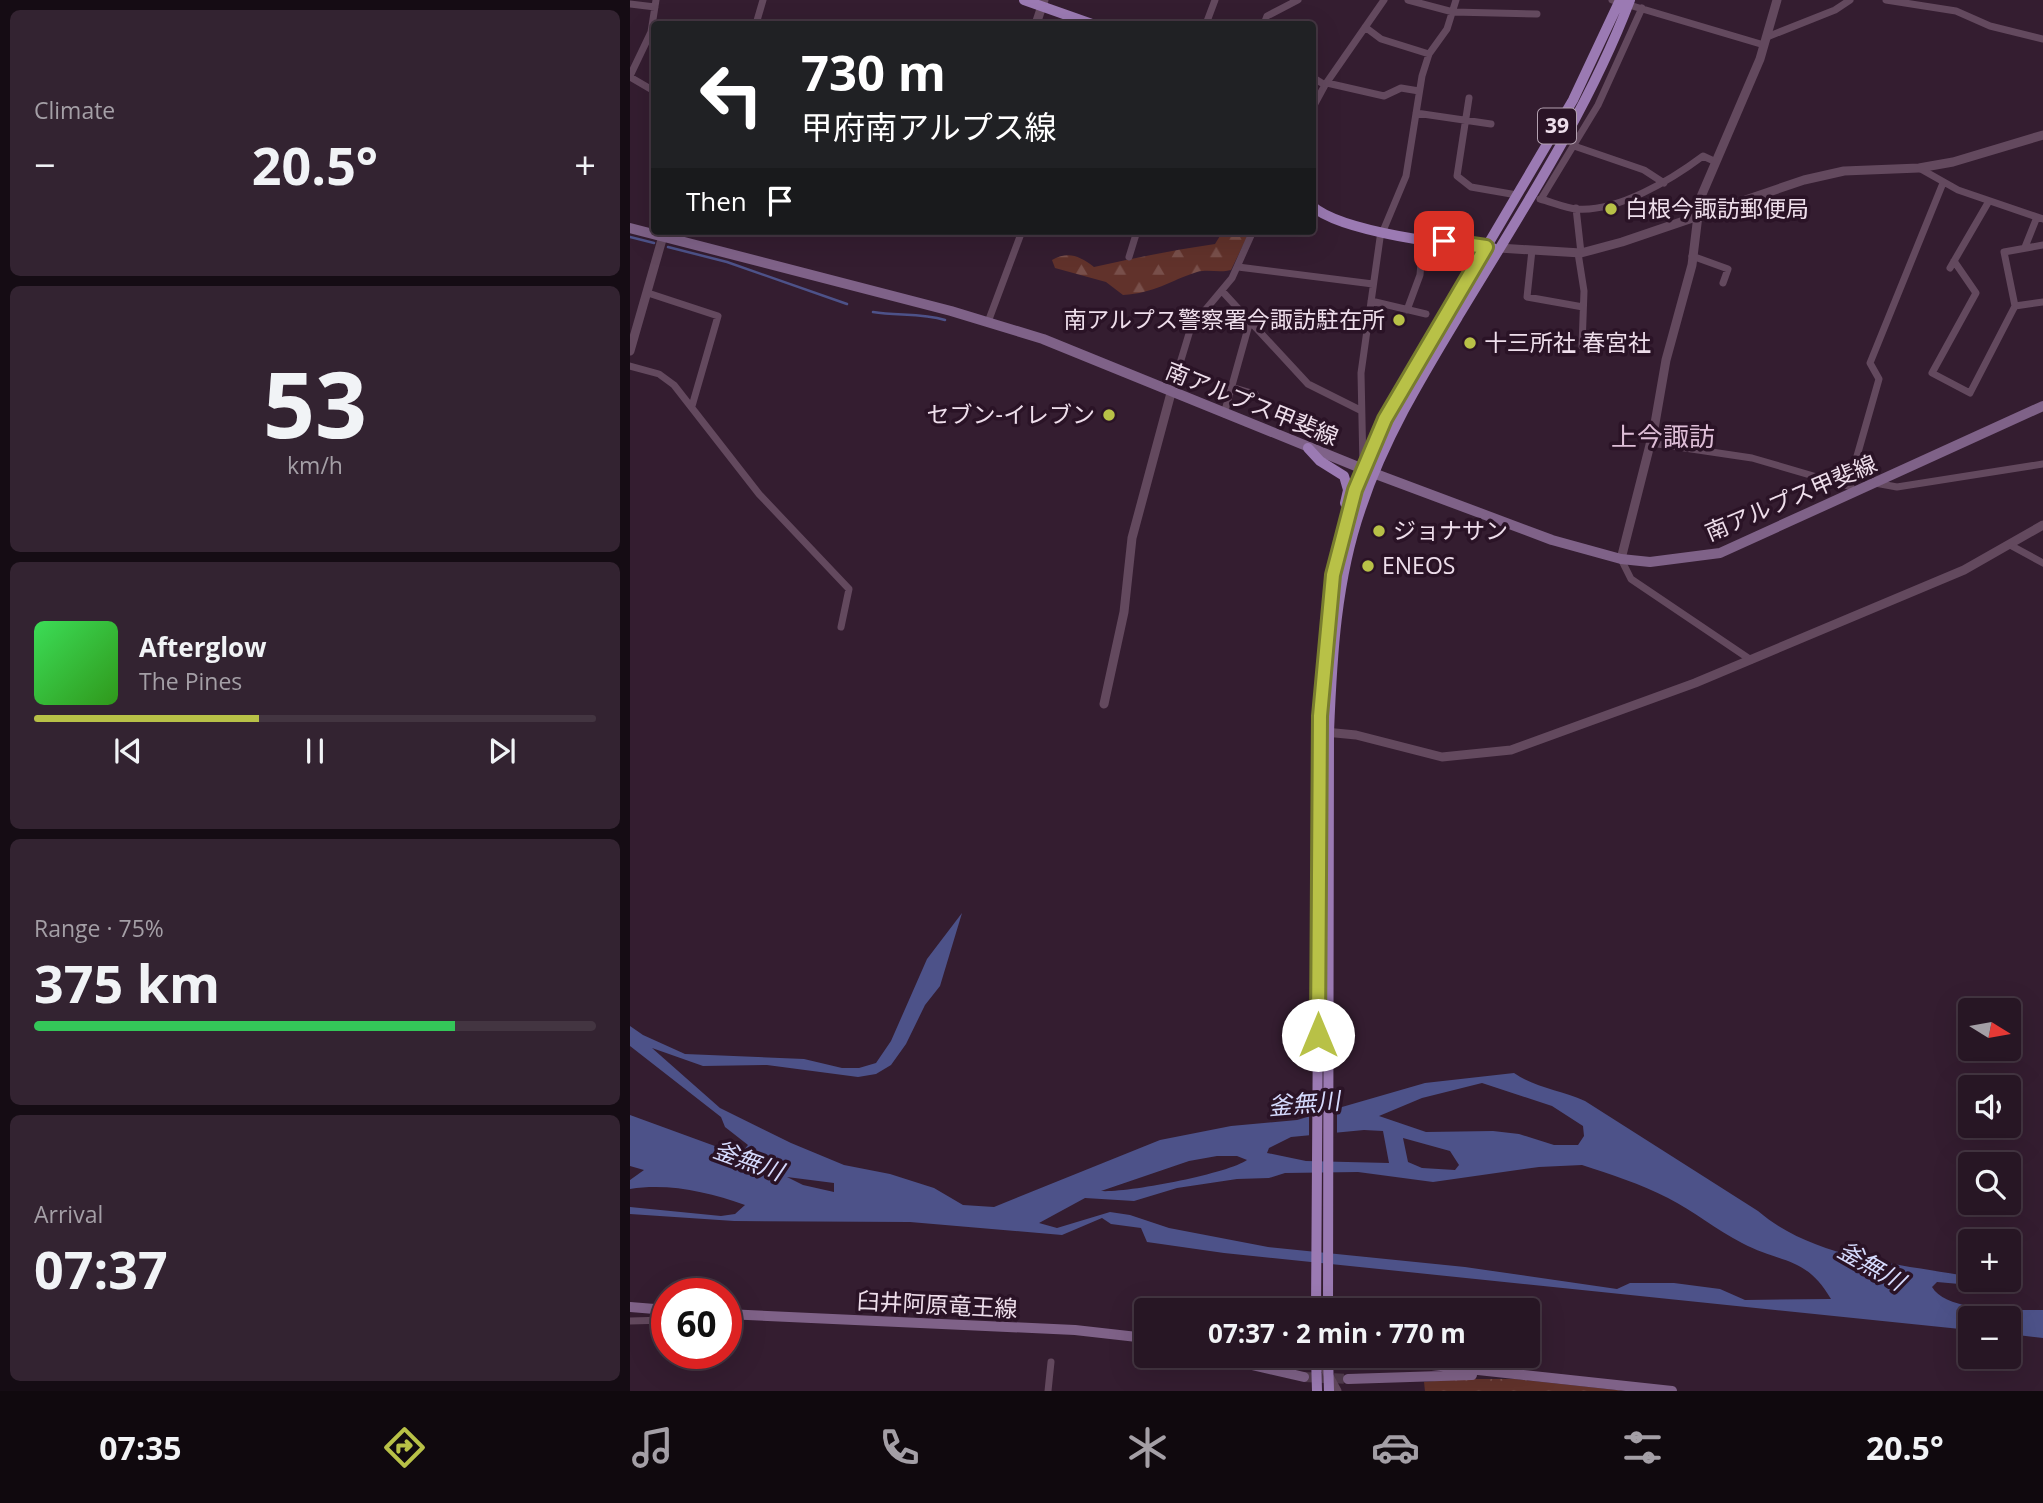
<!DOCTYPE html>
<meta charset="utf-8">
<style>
:root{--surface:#271624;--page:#332331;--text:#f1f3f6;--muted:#a49fa6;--line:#433541;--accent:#b8c147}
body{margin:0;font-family:"Open Sans","Noto Sans JP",sans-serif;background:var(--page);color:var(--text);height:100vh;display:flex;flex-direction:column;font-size:26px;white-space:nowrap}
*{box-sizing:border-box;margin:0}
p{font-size:23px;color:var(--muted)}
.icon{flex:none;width:38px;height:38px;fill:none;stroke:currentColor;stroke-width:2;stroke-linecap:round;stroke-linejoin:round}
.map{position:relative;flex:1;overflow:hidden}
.side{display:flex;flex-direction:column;gap:10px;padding:10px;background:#150c14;width:630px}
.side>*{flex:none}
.banner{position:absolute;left:21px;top:21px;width:665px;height:214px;border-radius:7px;box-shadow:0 7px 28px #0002,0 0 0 2px var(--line);background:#202124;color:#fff;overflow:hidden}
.needle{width:46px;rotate:101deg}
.controls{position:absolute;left:1328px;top:998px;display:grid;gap:14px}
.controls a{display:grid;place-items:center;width:63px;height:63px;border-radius:7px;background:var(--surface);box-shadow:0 7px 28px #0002,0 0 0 2px var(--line);font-size:35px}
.speed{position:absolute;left:21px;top:1278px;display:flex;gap:14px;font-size:35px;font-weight:700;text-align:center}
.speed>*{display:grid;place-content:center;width:91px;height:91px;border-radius:50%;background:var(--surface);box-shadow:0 7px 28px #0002,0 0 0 2px var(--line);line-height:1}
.speed .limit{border:10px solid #d22;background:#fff;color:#111}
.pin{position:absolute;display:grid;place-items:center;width:60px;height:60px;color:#fff;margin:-30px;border-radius:14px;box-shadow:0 4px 10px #0006}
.me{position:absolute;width:77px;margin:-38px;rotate:0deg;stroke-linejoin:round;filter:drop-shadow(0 0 5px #0008)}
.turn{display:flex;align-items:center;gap:24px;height:147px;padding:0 35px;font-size:32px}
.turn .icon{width:91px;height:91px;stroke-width:2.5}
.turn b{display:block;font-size:49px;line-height:60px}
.then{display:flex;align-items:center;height:66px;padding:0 35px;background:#0003;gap:14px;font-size:26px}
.big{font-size:52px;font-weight:700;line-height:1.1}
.side .widget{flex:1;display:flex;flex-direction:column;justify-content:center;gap:10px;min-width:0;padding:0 24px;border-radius:10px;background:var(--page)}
.side .dial{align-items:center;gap:0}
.dial b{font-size:91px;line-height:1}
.song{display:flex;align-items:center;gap:21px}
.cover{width:84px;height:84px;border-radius:10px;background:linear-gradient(135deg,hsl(130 70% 55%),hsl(110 70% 35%))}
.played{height:7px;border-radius:4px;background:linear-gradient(90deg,var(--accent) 40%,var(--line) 40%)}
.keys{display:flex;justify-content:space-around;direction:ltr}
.heat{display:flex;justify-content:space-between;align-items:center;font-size:38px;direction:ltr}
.charge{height:10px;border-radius:5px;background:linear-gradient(90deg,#34c759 75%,var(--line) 0)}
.trip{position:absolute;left:504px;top:1298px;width:406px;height:70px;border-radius:7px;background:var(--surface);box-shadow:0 7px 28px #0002,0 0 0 2px var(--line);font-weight:700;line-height:70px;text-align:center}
.tabs{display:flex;height:112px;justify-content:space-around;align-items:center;background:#10090e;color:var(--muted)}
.tabs .icon{width:49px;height:49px}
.tabs .selected{color:var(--accent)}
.tabs b{font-size:32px;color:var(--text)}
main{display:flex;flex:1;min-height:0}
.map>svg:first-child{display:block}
</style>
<main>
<section class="side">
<div class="widget"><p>Climate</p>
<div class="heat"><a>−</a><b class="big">20.5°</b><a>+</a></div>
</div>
<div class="widget dial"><b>53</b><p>km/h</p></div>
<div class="widget">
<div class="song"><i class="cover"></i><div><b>Afterglow</b><p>The Pines</p></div></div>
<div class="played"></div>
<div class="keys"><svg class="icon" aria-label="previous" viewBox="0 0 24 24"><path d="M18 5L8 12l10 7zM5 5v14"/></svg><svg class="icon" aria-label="pause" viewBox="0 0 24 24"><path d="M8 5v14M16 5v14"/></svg><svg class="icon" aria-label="next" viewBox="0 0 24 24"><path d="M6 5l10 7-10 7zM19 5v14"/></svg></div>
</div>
<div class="widget"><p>Range · 75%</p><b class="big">375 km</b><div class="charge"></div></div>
<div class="widget"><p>Arrival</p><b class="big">07:37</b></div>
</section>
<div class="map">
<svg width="1413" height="1391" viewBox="0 0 1413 1391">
<defs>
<pattern id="forest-firs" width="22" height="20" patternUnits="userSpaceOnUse" patternTransform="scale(1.75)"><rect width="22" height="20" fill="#61322b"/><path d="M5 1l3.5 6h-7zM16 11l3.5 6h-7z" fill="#784f4a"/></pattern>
<pattern id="park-crowns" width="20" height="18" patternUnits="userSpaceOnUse" patternTransform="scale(1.75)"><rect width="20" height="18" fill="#61322b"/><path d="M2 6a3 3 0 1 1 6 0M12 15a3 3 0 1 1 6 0" fill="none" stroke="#784f4a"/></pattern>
</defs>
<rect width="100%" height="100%" fill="#341d30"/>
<!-- forest -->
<path fill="url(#forest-firs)" d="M593,231H611L618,235L601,270C590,273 578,269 567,272C539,281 525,293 493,295L476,282L425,268L422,260C439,251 449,256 464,267C504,258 544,250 585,244Z"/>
<!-- park -->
<path fill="url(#park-crowns)" d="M826,1379H885L996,1391H795L794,1382Z"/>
<!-- water -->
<path fill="#4d5289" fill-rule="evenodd" d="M332,913L310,986L295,1005L276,1044L261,1065L246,1074L228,1077L137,1065L73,1066L22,1048L90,1108L161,1143L214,1165L260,1174L304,1188L333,1205L364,1207L530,1140L601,1126L667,1120L795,1083L884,1073C905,1088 931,1090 955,1101L1128,1211C1185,1260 1269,1263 1340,1277V1279L1372,1283L1363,1287L1307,1282L1302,1287C1317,1313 1387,1310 1413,1310V1338L1379,1334V1318H1340V1330L594,1253L517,1242L511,1228L481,1224L472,1218L432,1235L280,1222L104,1221L0,1214V1207L91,1216L105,1214L115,1205C78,1192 39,1183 0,1189V1180L14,1170L0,1166V1115L104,1153L113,1151L118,1145L95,1127L91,1117L0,1046V1026L13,1035L55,1054L174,1059L212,1068H229L246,1063L261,1041L297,959ZM852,1083L922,1106L953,1126L954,1136L948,1145H924L889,1134L863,1131L796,1132L749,1116L792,1098ZM734,1130L753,1131L759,1163L676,1161L637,1153L639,1148L661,1137ZM773,1138L820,1151L829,1165L825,1170L792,1168L778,1162ZM587,1156H607L617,1160C597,1174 496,1193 471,1191L559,1161ZM952,1165C980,1174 1011,1184 1038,1198C1064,1211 1086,1230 1112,1243C1151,1264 1175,1255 1201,1299L1115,1300L1090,1289L1044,1283H1000L987,1289L835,1267L638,1247L539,1228L500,1215L480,1212L427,1228L409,1223L455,1198L504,1201L547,1188L607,1179L639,1178L655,1173L728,1172L803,1182L909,1167ZM157,1177L204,1183V1192L173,1185Z"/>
<!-- pier -->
<path fill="#341d30" d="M707,1106V1137L679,1139V1113Z"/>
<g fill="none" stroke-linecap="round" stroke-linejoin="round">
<!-- stream -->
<path stroke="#4d5289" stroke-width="2.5" d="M0,237L24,243
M38,247L97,262L217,304
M243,312C267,316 291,313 315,320"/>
<!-- secondary-tunnel -->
<path stroke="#503a4c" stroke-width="10" stroke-dasharray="10 5" stroke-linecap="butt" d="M674,1377L718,1379"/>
<!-- minor -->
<path stroke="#63495e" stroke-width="7" d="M778,0L823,12L907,14
M982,0L1134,45
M1256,0L1326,11L1360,26L1413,39
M0,4L25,7
M126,24L133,0
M576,24L585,0
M634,24L637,16L668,0
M735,27L751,39L799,54
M1137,37L1205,10L1220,0
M0,76L21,32L26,0
M0,77L24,91
M682,77L695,85
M697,83L754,96L771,88L789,91
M839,98L827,176L841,187L887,195
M682,109L695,85L754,0
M786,113L861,124
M24,146V148
M944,146L1014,170L1034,183
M1289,168L1328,190L1413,219
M910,199C922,202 935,208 947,209C988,212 1041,180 1073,156L1086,162
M911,199L968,105L1012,8
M946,208L951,253
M753,231L776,176L792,76L799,54L817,29L826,0
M1395,247L1407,217
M902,250L897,297L953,307
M948,253L954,291L952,346
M1062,256L1098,269L1093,283
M499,257L507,231
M1324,261L1346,293L1302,373L1340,393L1385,306L1413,302
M608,267L743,284
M1320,268L1359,201
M592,291L678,384L730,410
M18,293L88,316L62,406
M741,301L796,314
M1385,306L1374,252L1413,245
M777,310L790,275L793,239
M358,322L392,231
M0,366L29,374L44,385L129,494L219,589L211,627
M601,387L625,394
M541,393L561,327L602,278L623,231
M594,414L620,321
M1021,443L1122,458L1221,487
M733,467L731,373L751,231
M1245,483L1267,487L1413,464
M1219,484L1249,379L1240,363L1313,183
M1380,545L1413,563
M991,559L1001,579L1121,660
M0,1321L37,1320
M418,1391L421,1362"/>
<!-- tertiary -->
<path stroke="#63495e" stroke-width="9" d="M406,24L414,0
M869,248L951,253L992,242L1174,180L1214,171L1289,168L1323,162L1413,135
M0,351L33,236
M991,559L1024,429L1036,360L1062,265L1070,199L1130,59L1147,0
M474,704L494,612L502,538L541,393
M695,732L726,735L812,757L881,750L1065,683L1334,570L1413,525
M688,1356L707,1391"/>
<!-- secondary -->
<path stroke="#7f6288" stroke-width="10" d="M0,228L321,311L413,339L743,473L922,540L991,559L1020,562L1090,553L1413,406
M0,1307L37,1310
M96,1314L445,1330L516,1338
M583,1356L674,1377
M719,1356L1042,1391
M718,1379L842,1375"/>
<!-- primary -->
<path stroke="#9b7ab3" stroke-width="10" d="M394,0L462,24
M682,206C711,232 823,246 863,248
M678,448L690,461L714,476L718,490L715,503
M686,1311L690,716L703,575L725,490L755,419L943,100L990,0
M698,1311L699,732C702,657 706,580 731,508C754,439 791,378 829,315C890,214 958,111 1000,0
M686,1356L687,1391
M698,1356L699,1391"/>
</g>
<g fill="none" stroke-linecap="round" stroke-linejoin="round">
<!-- route casing -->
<g stroke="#787d2e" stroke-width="18">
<path id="route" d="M688,1035L690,716L703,575L725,490L755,419L856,247L814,241"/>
</g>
<!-- route -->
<use href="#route" stroke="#b8c147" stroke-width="12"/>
</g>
<!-- markers -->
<g fill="#b8c147" stroke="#2a1326" stroke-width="2.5">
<circle cx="981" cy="209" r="7"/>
<circle cx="769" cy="320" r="7"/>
<circle cx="840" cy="343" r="7"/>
<circle cx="479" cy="415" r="7"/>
<circle cx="749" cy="531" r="7"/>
<circle cx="738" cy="566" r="7"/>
</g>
<g text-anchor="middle" stroke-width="7" stroke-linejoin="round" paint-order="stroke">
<!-- shield labels -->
<rect fill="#2a1326" stroke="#b3a1b0" stroke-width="2" x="908" y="108.5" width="38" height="35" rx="5"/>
<g font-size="21" font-weight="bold" fill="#eedeeb">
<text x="927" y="133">39</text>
</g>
<!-- poi labels -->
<g font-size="23" fill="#eedeeb" stroke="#2a1326" text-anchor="start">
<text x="995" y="217">白根今諏訪郵便局</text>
<text x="755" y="328" text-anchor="end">南アルプス警察署今諏訪駐在所</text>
<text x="854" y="351">十三所社 春宮社</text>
<text x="465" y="423" text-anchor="end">セブン-イレブン</text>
<text x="763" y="539">ジョナサン</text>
<text x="752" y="574">ENEOS</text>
</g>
<!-- street labels -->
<g font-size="23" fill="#eedeeb" stroke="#2a1326">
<text transform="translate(622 404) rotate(22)" y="8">南アルプス甲斐線</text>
<text transform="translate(1161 498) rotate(-23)" y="8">南アルプス甲斐線</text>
<text transform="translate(307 1305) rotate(3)" y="8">臼井阿原竜王線</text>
</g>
<!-- water labels -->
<g font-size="24" font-style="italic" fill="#d5dafd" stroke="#2a1326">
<text transform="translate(674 1104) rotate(-5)" y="8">釜無川</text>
<text transform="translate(118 1161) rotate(20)" y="8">釜無川</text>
<text transform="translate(1241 1266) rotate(30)" y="8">釜無川</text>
</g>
<!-- quarter labels -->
<g font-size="26" fill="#debed7" stroke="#2a1326">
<text x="1033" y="446">上今諏訪</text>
</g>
</g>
</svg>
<div class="controls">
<a><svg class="needle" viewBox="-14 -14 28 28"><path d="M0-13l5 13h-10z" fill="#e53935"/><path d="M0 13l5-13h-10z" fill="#a49fa6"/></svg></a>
<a><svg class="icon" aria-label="sound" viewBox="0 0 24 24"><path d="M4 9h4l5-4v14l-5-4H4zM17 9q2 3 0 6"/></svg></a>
<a><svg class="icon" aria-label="search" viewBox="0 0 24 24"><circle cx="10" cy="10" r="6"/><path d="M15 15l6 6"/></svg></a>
<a>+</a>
<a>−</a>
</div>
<div class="speed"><div class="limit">60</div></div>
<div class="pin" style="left:814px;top:241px;background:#d93025"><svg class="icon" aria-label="arrive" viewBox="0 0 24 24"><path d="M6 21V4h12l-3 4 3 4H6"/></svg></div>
<svg class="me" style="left:688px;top:1035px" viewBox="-20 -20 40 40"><circle r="19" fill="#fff"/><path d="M0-13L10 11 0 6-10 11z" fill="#b8c147"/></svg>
<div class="trip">07:37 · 2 min · 770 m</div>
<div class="banner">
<div class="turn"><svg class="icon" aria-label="left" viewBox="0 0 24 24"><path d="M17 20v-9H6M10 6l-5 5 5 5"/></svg><div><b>730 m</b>甲府南アルプス線</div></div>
<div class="then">Then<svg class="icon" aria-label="arrive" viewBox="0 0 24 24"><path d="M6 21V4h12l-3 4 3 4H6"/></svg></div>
</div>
</div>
</main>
<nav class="tabs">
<b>07:35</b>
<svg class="icon selected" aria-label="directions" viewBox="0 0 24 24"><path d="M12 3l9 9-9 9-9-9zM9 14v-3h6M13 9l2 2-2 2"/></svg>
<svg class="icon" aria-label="music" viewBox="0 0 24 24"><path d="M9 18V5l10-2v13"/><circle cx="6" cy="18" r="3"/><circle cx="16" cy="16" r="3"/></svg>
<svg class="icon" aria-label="phone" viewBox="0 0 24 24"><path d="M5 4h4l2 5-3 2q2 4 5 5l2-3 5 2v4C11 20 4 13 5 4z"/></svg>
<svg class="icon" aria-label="climate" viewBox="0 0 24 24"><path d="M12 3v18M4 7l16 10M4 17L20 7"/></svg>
<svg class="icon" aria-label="car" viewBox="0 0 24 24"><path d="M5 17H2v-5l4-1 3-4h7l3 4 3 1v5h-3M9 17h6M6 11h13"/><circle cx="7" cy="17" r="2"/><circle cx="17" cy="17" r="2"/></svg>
<svg class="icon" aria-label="filters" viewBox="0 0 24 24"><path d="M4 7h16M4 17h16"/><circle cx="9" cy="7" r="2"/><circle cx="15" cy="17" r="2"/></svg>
<b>20.5°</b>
</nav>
